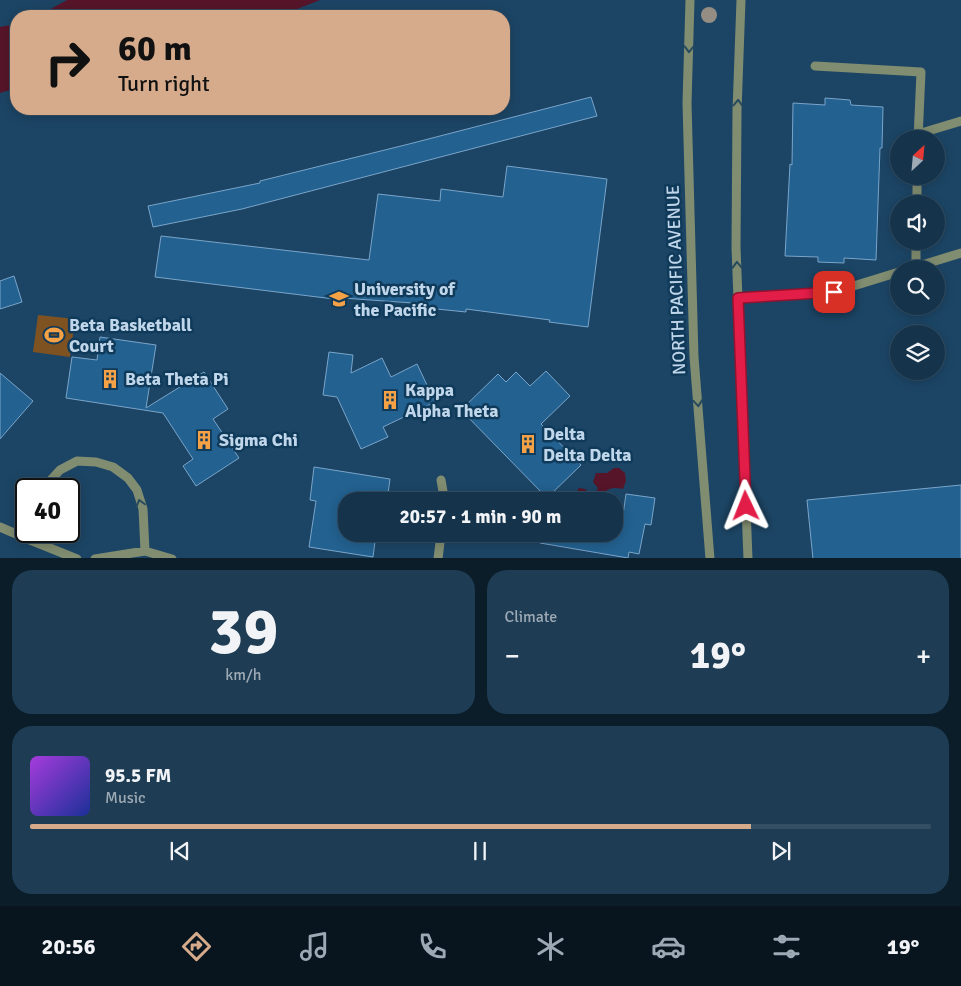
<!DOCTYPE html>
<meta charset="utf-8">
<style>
:root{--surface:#15344c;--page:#1e3c53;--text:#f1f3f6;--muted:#9daab5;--line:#344f64;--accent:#d6ab8b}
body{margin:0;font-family:Signika,sans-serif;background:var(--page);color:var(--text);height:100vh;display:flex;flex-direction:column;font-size:19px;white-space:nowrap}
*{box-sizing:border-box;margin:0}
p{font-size:16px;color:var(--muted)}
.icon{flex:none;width:28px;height:28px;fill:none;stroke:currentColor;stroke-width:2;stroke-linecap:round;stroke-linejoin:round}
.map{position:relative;height:558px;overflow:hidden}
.drawer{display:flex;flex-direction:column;gap:12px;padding:12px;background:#0c1d2a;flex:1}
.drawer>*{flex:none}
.top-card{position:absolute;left:10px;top:10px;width:500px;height:105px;border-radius:20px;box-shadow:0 2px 12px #0003,0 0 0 1px var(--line);background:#d6ab8b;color:#111;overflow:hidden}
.needle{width:32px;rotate:26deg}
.tools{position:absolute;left:890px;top:130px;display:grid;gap:10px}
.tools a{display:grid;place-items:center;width:55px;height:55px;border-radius:50%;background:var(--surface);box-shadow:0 2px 12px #0003,0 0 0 1px var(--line);font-size:25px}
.speed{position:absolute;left:15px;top:478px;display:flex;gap:10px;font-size:25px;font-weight:700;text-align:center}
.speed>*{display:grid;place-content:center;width:65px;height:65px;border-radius:50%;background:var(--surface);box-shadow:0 2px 12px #0003,0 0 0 1px var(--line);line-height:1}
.speed .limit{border:2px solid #111;border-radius:8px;background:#fff;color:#111}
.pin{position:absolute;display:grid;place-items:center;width:42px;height:42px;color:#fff;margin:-21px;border-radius:10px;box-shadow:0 2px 8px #0006}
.me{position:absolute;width:55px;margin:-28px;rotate:358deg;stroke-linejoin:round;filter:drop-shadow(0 0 4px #0008)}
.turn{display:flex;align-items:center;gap:18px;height:105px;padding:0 25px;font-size:22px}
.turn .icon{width:65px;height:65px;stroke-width:2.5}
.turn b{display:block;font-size:35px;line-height:42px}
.big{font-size:38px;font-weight:800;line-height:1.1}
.drawer .card{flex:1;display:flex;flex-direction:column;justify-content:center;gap:8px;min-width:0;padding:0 18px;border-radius:20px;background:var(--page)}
.drawer .dial{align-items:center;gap:0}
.dial b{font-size:65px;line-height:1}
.song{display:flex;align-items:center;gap:15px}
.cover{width:60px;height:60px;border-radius:8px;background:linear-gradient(135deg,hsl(280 70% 55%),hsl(230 70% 35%))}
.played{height:5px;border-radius:2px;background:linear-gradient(90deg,var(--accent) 80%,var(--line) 80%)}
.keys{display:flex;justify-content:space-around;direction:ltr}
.heat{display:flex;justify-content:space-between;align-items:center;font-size:28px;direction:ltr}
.drawer .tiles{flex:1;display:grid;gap:12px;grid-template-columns:1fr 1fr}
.card:last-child{grid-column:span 2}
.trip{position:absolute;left:338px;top:492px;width:285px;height:50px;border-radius:20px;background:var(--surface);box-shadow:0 2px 12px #0003,0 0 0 1px var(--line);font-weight:800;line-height:50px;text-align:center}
.menu{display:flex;height:80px;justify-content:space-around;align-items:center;background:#08151e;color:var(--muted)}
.menu .icon{width:35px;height:35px}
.menu .current{color:var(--accent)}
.menu b{font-size:22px;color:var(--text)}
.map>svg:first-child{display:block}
</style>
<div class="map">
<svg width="961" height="559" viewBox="0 0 961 559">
<rect width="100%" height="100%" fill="#1c4565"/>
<!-- green -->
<path fill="#7f5221" d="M38,315L75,319L70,357L33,352Z"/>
<!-- water -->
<path fill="#57152a" d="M67,0H320L279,16H38Z
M16,24V88L0,93V27Z
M614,468H619L625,473L626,481L623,489C611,486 604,489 599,501H581L579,500L576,493L579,488L585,489L590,494H595L598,488L593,482L596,473H607Z"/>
<!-- building -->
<path fill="#236190" stroke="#7aa5ca" d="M591,97L597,116L242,209L153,227L148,206L260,183V181L409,144Z
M825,98L850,100L851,105L883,107L882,148H880L876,260L844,258V263L818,262V257L785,256L790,164L792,165L793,103L825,105Z
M507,166L607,179L588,327L549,322L550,320L466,309V312L427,308V304L342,298V300L155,277L161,236L369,260L378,194L440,201L441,189L503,197Z
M14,276L22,302L0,309V281Z
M100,337L156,345L146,408L204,372L228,409L213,419L239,458L196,486L183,466L193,459L163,413L66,398L72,357L97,360Z
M329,352L353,355L351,373L382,358L391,377L417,364L435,402L383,427L388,437L361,449L337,397L323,395Z
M546,371L570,396L541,424L581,465L547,498L461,410L498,374L506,382L516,372L530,386Z
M0,373L33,401L0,439Z
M314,467L390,479L387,501H346V534H376L373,557L309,547L316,501L310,500Z
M961,485V559H813L807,500Z
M626,494L655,498L651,525L645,524L639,554L629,552L628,558L540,543L541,534H614V521L622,522Z"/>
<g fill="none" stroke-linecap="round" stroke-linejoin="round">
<!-- minor -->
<path stroke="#818d70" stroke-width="9" d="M690,0L687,103L694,357L710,559
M741,0L737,111L736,247L748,559
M815,66L921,72L918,139
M918,134L961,121
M917,204V176
M916,266V241
M909,269L961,253
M738,298L834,292L899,272
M441,480L444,497V501
M46,489L50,481L60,470L77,461L96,462L113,467L128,478L137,490L143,509L145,551
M0,527L30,540L77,559
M95,559L145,551L172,559
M438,559L441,534"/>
</g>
<!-- trees -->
<circle fill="#938d83" cx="709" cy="15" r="8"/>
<!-- one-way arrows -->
<defs><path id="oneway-chevron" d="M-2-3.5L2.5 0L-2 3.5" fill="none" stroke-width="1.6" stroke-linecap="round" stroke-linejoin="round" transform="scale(1.25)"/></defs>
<g stroke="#274b5e">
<use href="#oneway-chevron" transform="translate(689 49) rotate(91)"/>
<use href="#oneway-chevron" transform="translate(738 103) rotate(-88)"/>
<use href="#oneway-chevron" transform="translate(737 265) rotate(-92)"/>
<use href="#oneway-chevron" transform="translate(698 403) rotate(85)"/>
<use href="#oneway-chevron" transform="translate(140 503) rotate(-106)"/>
</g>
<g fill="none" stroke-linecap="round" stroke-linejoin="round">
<!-- route casing -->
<g stroke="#92132f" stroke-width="12">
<path id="route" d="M746,506L738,298L834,292"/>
</g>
<!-- route -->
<use href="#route" stroke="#e11d48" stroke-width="9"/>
</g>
<!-- icons -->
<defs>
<g id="university-bare" transform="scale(1.5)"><path d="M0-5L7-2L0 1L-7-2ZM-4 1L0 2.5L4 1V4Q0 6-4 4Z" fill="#f5a246" stroke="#103a5a" stroke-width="2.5" paint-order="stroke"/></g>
<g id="stadium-bare" transform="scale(1.5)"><path d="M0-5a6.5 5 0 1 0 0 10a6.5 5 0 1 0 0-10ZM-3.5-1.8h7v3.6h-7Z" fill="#f5a246" stroke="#103a5a" stroke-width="2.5" paint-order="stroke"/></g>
<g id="building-bare" transform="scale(1.5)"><path d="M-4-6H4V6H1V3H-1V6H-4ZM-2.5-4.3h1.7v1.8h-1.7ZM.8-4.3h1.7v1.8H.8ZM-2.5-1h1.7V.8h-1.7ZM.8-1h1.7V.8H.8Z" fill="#f5a246" stroke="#103a5a" stroke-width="2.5" paint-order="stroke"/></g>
</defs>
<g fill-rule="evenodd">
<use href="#university-bare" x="339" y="299"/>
<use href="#stadium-bare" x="54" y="335"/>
<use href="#building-bare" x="110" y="379"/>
<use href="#building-bare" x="390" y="400"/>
<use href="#building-bare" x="204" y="440"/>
<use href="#building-bare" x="528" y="444"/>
</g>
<g text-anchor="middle" stroke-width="5" stroke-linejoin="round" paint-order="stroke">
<!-- street labels -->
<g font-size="18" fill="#c0d6ea" stroke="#103a5a">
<text transform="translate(676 280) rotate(-92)" y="6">NORTH PACIFIC AVENUE</text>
</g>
<!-- poi labels -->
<g font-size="18" font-weight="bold" fill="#c0d6ea" stroke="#103a5a" text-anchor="start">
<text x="354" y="295">University of<tspan x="354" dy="21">the Pacific</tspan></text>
<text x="69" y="331">Beta Basketball<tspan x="69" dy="21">Court</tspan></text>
<text x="125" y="385">Beta Theta Pi</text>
<text x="405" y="396">Kappa<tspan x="405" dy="21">Alpha Theta</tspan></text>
<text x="543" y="440">Delta<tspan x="543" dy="21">Delta Delta</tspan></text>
<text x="219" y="446">Sigma Chi</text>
</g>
</g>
</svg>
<div class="tools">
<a><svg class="needle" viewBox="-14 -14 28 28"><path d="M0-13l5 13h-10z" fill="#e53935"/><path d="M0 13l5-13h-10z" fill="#9daab5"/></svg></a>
<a><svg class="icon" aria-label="sound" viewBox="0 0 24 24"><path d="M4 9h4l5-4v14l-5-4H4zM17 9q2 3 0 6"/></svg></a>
<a><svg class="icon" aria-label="search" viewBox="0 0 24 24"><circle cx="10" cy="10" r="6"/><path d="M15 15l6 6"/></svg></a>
<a><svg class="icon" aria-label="layers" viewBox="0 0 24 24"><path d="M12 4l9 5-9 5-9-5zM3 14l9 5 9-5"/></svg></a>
</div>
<div class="speed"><div class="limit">40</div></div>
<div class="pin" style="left:834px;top:292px;background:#d93025"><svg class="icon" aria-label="arrive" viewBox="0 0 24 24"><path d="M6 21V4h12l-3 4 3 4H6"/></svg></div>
<svg class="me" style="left:746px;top:506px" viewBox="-20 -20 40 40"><path d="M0-17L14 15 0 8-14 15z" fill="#e11d48" stroke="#fff" stroke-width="4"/></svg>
<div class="trip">20:57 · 1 min · 90 m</div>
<div class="top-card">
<div class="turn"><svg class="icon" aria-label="right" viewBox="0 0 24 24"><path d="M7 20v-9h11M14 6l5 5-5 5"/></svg><div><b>60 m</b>Turn right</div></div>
</div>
</div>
<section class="drawer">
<div class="tiles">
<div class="card dial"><b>39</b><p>km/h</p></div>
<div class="card"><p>Climate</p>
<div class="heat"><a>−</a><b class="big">19°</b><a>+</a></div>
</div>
<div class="card">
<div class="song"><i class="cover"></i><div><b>95.5 FM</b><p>Music</p></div></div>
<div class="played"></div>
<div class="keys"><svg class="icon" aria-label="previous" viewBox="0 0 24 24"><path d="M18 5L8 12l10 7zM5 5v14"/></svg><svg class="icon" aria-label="pause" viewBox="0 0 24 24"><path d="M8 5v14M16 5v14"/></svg><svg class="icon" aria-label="next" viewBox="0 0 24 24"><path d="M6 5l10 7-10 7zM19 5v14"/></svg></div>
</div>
</div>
</section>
<nav class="menu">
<b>20:56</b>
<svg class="icon current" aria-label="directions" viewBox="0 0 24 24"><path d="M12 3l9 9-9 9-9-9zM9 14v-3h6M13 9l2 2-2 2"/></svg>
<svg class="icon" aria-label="music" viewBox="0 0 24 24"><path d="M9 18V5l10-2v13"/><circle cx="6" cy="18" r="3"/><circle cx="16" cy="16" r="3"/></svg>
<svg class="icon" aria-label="phone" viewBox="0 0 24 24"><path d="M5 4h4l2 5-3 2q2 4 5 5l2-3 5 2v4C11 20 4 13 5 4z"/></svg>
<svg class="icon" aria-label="climate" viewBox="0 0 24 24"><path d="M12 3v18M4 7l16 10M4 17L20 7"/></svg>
<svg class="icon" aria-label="car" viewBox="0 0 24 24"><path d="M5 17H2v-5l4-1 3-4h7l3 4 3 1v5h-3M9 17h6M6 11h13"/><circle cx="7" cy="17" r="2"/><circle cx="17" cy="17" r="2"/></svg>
<svg class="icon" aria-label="filters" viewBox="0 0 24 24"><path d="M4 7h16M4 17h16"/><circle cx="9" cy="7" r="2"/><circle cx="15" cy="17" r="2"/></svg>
<b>19°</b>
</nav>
